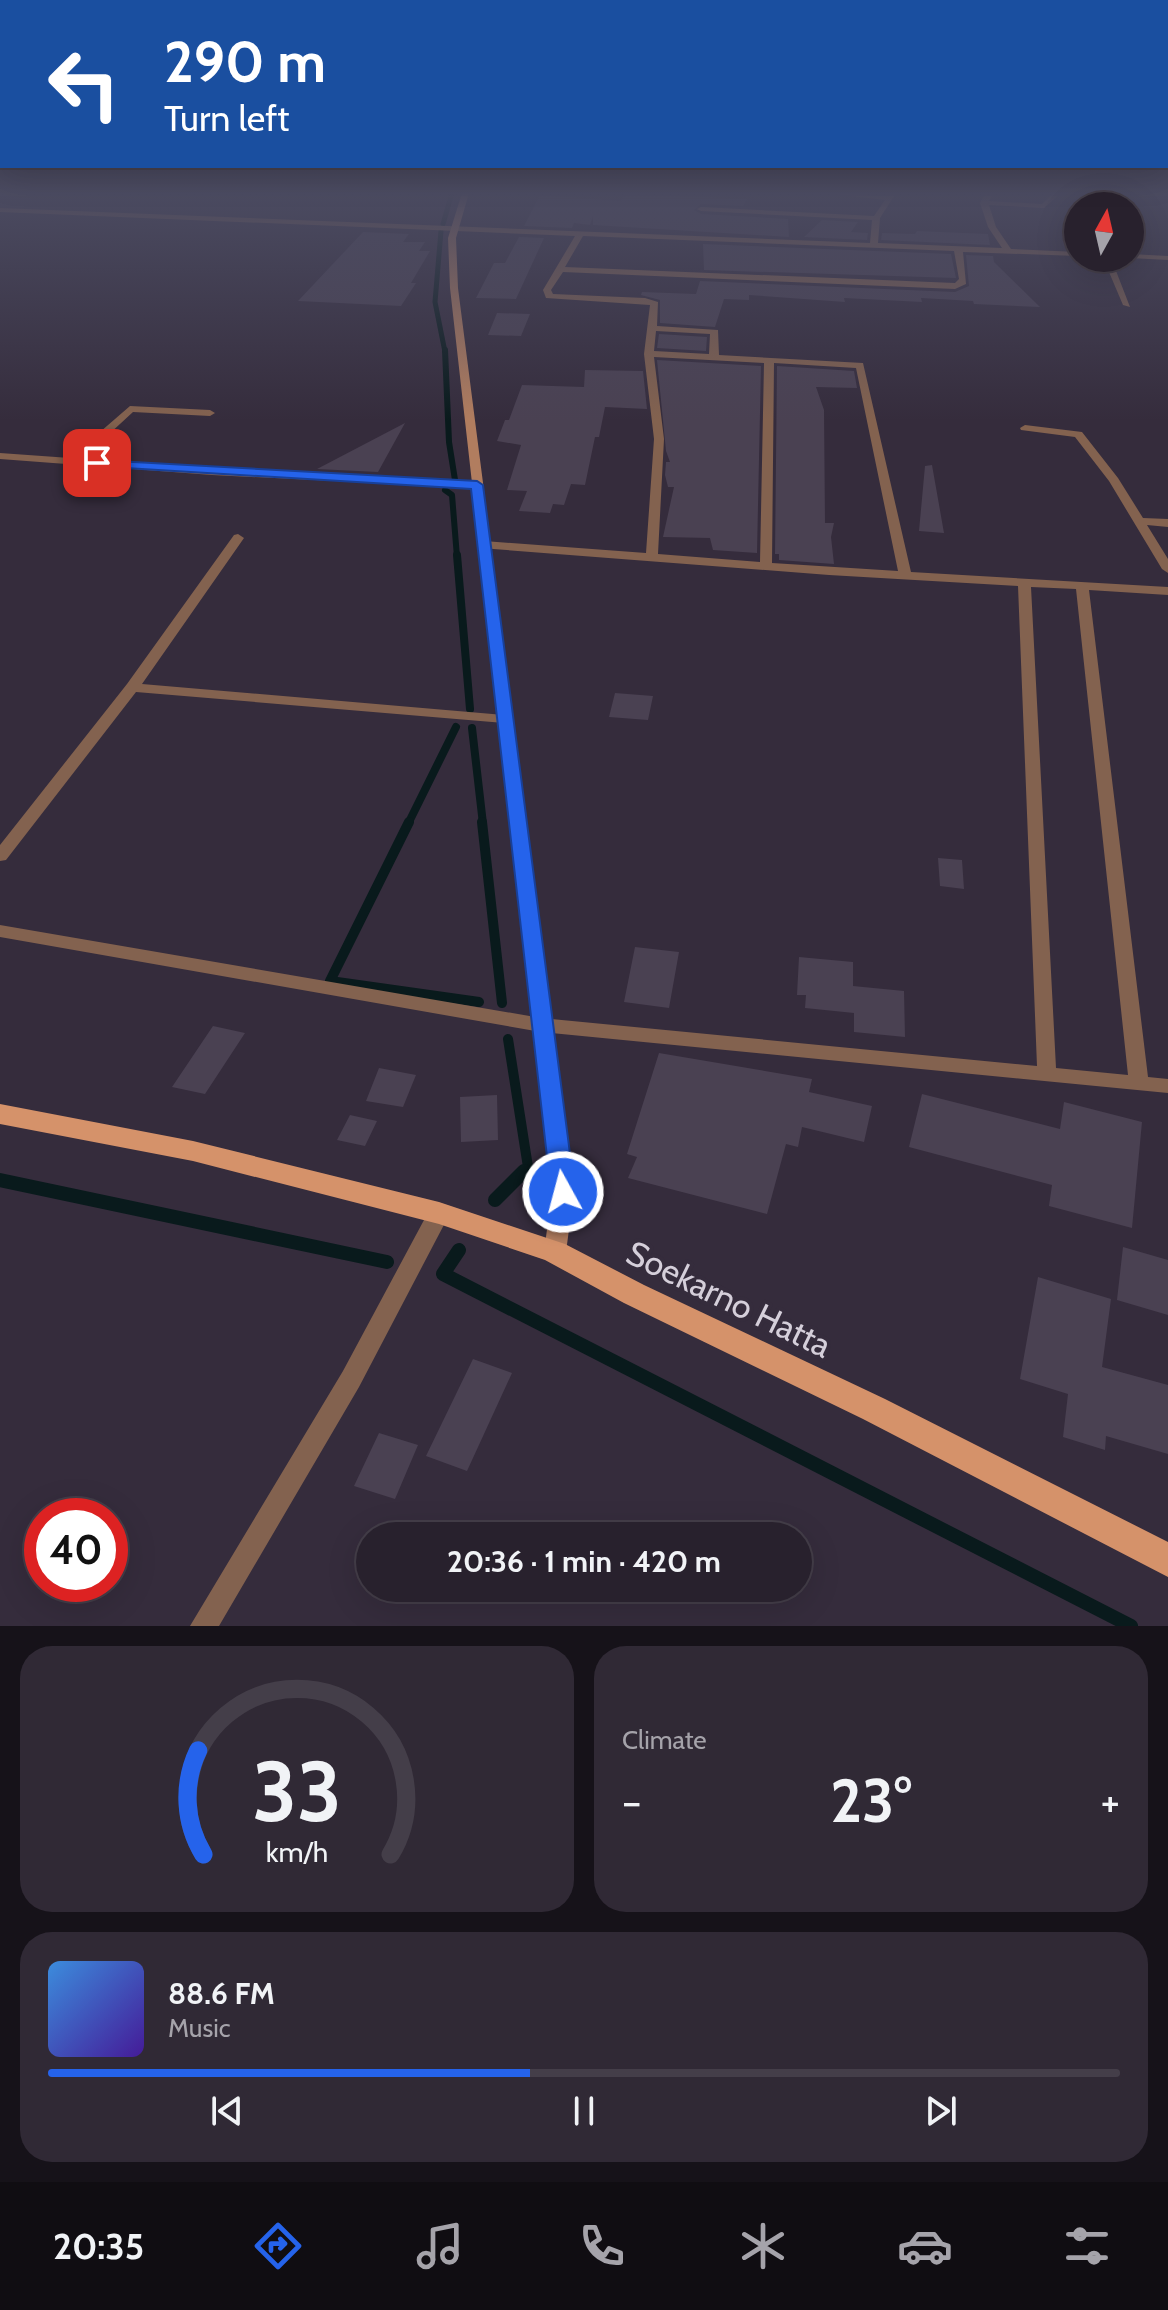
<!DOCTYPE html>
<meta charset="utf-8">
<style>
:root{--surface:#28212d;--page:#302935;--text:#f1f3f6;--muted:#a5a3aa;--line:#443e49;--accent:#2563eb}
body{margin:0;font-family:Cabin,sans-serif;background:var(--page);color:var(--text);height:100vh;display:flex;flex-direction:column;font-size:30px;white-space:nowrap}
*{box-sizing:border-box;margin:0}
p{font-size:26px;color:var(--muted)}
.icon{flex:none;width:44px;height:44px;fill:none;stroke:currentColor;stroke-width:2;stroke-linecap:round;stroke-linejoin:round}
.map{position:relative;height:1626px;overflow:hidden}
.panel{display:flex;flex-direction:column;gap:20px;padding:20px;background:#161219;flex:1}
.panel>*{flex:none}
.top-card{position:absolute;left:0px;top:0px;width:1168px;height:168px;box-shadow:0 8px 32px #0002,0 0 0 2px var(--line);background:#1a4fa0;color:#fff;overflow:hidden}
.needle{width:52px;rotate:8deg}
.buttons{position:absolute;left:1064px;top:192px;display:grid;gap:16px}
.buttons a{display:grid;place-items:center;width:80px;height:80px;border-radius:50%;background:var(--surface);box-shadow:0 8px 32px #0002,0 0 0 2px var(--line);font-size:40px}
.speed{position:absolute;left:24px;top:1498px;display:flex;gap:16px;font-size:40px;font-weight:700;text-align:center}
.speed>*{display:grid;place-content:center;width:104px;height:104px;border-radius:50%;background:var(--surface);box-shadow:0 8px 32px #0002,0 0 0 2px var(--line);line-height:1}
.speed .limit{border:12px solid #d22;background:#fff;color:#111}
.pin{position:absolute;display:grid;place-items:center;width:68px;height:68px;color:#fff;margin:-34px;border-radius:16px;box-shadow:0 4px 12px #0006}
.me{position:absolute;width:88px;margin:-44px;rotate:353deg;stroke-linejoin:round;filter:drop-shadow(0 0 6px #0008)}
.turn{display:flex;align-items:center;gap:28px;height:168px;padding:0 32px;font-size:36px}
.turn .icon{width:104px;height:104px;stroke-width:2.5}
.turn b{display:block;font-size:56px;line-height:68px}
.big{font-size:60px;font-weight:700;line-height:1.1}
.panel .card{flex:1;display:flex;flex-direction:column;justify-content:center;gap:12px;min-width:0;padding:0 28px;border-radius:32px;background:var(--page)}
.panel .dial{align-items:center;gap:0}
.dial svg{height:208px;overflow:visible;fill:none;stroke:var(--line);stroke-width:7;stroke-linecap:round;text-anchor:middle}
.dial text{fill:var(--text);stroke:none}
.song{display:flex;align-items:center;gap:24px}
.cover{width:96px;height:96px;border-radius:12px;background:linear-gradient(135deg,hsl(210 70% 55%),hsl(260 70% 35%))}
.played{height:8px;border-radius:4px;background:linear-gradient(90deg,var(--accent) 45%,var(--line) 45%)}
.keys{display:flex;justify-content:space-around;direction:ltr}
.heat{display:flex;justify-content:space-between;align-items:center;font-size:44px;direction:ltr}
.panel .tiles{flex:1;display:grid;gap:20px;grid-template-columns:1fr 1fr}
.card:last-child{grid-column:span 2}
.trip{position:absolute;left:356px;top:1522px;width:456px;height:80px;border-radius:40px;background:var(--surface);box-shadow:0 8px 32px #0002,0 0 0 2px var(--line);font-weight:700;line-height:80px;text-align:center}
.tabs{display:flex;height:128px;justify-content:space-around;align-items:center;background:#100d12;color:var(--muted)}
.tabs .icon{width:56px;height:56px}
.tabs .on{color:var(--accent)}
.tabs b{font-size:36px;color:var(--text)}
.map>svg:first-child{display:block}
</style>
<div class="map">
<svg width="1168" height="1626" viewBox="0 0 1168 1626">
<rect width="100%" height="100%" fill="#352c3c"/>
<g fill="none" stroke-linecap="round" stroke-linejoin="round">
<!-- stream-far4 -->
<path stroke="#091a1c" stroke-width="5" d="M443,224L452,193
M441,231L435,302L445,352"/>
<!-- stream-far3 -->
<path stroke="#091a1c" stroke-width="6" d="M445,350L449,442L455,480
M445,490L452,495L457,557"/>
<!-- stream-far2 -->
<path stroke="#091a1c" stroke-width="8" d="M457,555L470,709
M472,728L483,824
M408,824L456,727"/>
<!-- stream-far1 -->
<path stroke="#091a1c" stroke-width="10" d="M409,822L330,981L479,1002
M482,822L502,1003
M508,1039L528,1167L522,1173"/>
<!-- stream -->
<path stroke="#091a1c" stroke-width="14" d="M0,1180L387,1262
M495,1200L524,1171
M459,1250L443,1274L1131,1626"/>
</g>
<!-- building -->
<path fill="#4a4152" d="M627,194L747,199L743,206L701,204L694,210L701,214L788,219L789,237L593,225V216L590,225L574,223L572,228L524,226L540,195L620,201Z
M822,220L858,222L851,232L868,233L867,240L804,237Z
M917,231L988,234L990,245L881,240L882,233L915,234Z
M363,232L409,234L403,242H425L419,251H430L411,283H416L401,306L298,301Z
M519,237L544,238L516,299L476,298L494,263H505Z
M703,244L951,254L956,278L704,270Z
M966,255L993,256L994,262L1040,307L974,304L973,301L921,298L922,302L844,298L845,302L749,295V300L724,299L715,327L660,323V300L641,295L642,292L696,294L700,281L955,292L969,286Z
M497,313L530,314L521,336L488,335Z
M659,334L707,337L706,351L657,348Z
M657,360L761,366L757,553L713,550L710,538L663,537L674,487H668L665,475L666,462H670L666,451Z
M777,366L854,371L857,388L816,387L824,410L825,523H834L831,537L834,564L779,560V554H775Z
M585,370L643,371L647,409L605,407L599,437H595L585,485L571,484L564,505L553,504L550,513L519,511L527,491L507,490L521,445L497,441L505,420H509L522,385L584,387Z
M405,423L378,472L317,469Z
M932,465L944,533L919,531L925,466Z
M615,693L653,696L648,720L609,717Z
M938,858L962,860L964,889L940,886Z
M635,947L679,952L669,1008L624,1002Z
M799,957L853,962V986L904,991L905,1037L854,1032V1013L805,1008L806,995H797Z
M213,1026L245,1033L205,1094L172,1087Z
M659,1053L812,1079L809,1092L872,1106L864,1142L802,1127L798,1147L786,1144L767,1214L628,1178L637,1157L627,1154Z
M379,1068L416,1075L403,1107L366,1101Z
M922,1094L1060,1129L1064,1102L1142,1122L1132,1228L1049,1206L1052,1185L909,1147Z
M497,1095L498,1140L461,1142L460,1097Z
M350,1115L377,1121L365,1146L337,1140Z
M1123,1247L1168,1260V1315L1117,1300Z
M1038,1277L1111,1299L1102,1367L1168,1385V1454L1106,1436L1105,1450L1063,1437L1068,1394L1020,1379Z
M473,1359L512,1373L467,1471L426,1456Z
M379,1433L418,1445L395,1499L354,1486Z"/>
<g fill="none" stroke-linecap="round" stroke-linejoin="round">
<!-- street -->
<path fill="#83624f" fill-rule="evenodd" d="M827,193L887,196L896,193L880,218L878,243L1002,248L988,227L980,203L985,194L992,196L989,201L1042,204L1053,193H1061L1044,208L989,205L996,227L1011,249L1078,252V256L963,252L966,284L955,289L563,272L551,290L553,294L645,298L658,302L657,326L718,330L719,355L863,363L911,572L1168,587V595L1089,590L1148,1077L1168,1079V1093L541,1032L0,937V925L541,1018L1037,1066L1018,586L829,575L480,548V542L484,541L646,553L654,439L644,354L650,305L546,298L543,290L575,236L0,212V208L870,243L872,220L701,211L697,209L701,207L874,216L885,200ZM583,236L954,251L959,279L955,283L565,267ZM656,331L710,334L709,354L654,351ZM654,357L764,363L760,562L658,554L664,439ZM774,363L856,368L898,571L772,563ZM1031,587L1076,589L1128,1075L1056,1068Z
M1130,254L1168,256V260L1130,258Z
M1103,258H1111L1130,307L1123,305Z
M130,406L210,410L215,413L210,416L133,412L82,459L212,469L477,482L483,485L477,488L212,475L0,459V453L70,458Z
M1025,425L1082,432L1118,478L1143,518L1168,519V527L1147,525L1168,559V573L1162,569L1109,481L1075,437L1021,430L1020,428Z
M238,534L244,538L142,684L504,715L511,719L504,723L136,692L6,860L0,861V845L127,684L234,535Z
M439,1204L447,1207L450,1213L447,1219L359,1387L219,1626H190L343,1371L431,1207Z"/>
<!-- secondary -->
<path fill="#b17d5f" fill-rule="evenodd" d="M462,193H469L456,238L458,288L574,1192L566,1252L563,1259L555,1261L547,1259L544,1252L552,1192L450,288L448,238Z"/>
<!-- primary -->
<path fill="#d5926a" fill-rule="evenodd" d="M0,1104L193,1141L439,1202L565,1244L644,1285L885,1399L1168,1542V1577L863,1419L624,1303L545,1260L439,1224L193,1161L0,1124Z"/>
</g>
<!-- sky -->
<linearGradient id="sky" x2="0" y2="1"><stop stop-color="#1d1821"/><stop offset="0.46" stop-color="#4b4b61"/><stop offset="1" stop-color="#4b4b61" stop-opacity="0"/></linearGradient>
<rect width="1168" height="421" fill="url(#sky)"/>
<!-- route -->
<path fill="#2563eb" stroke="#184099" stroke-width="2" d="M97,460L477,481L483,485L575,1192L572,1199L563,1202L555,1199L551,1192L471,489L93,466V461Z"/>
<g text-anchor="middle" stroke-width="8" stroke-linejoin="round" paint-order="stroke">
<!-- near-street labels -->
<g font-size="34" fill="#d5cfda" stroke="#352c3c">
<text transform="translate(729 1299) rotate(26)" y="12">Soekarno Hatta</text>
</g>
</g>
</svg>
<div class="buttons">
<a><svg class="needle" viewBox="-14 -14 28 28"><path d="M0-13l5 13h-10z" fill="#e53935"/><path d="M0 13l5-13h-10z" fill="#a5a3aa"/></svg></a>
</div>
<div class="speed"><div class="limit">40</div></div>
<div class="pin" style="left:97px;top:463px;background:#d93025"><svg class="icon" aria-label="arrive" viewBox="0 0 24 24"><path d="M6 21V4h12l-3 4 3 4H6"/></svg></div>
<svg class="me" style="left:563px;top:1192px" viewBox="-20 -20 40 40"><circle r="17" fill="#2563eb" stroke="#fff" stroke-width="3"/><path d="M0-11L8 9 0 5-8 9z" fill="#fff"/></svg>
<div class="trip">20:36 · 1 min · 420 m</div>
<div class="top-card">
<div class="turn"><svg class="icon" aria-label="left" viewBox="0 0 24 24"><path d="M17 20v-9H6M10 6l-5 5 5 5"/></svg><div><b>290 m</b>Turn left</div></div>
</div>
</div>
<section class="panel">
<div class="tiles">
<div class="card dial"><svg viewBox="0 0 100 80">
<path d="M14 69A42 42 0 1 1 86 69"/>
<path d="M14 69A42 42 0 0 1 12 29" stroke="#2563eb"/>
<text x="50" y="56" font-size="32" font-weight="700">33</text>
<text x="50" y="72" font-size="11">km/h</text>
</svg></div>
<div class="card"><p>Climate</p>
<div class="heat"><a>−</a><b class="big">23°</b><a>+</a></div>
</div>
<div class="card">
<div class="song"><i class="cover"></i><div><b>88.6 FM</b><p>Music</p></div></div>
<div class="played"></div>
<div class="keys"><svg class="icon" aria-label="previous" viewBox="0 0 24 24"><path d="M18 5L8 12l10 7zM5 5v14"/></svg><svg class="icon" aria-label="pause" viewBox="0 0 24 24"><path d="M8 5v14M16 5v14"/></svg><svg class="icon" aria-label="next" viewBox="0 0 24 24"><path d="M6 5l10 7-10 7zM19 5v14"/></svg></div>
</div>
</div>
</section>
<nav class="tabs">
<b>20:35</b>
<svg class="icon on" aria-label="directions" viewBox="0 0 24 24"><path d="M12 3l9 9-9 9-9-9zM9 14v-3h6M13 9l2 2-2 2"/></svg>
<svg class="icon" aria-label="music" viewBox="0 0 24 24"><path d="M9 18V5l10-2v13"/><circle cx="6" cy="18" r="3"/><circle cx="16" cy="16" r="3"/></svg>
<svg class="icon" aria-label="phone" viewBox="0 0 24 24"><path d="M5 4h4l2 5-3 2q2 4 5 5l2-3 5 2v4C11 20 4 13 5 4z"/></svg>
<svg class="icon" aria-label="climate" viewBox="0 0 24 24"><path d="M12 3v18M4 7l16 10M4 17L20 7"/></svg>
<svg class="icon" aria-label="car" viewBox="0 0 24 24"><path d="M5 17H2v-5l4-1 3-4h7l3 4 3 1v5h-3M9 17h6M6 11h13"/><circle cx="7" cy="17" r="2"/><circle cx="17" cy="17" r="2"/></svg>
<svg class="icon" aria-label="filters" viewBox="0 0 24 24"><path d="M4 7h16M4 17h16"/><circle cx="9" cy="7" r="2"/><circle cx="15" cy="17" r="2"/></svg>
</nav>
